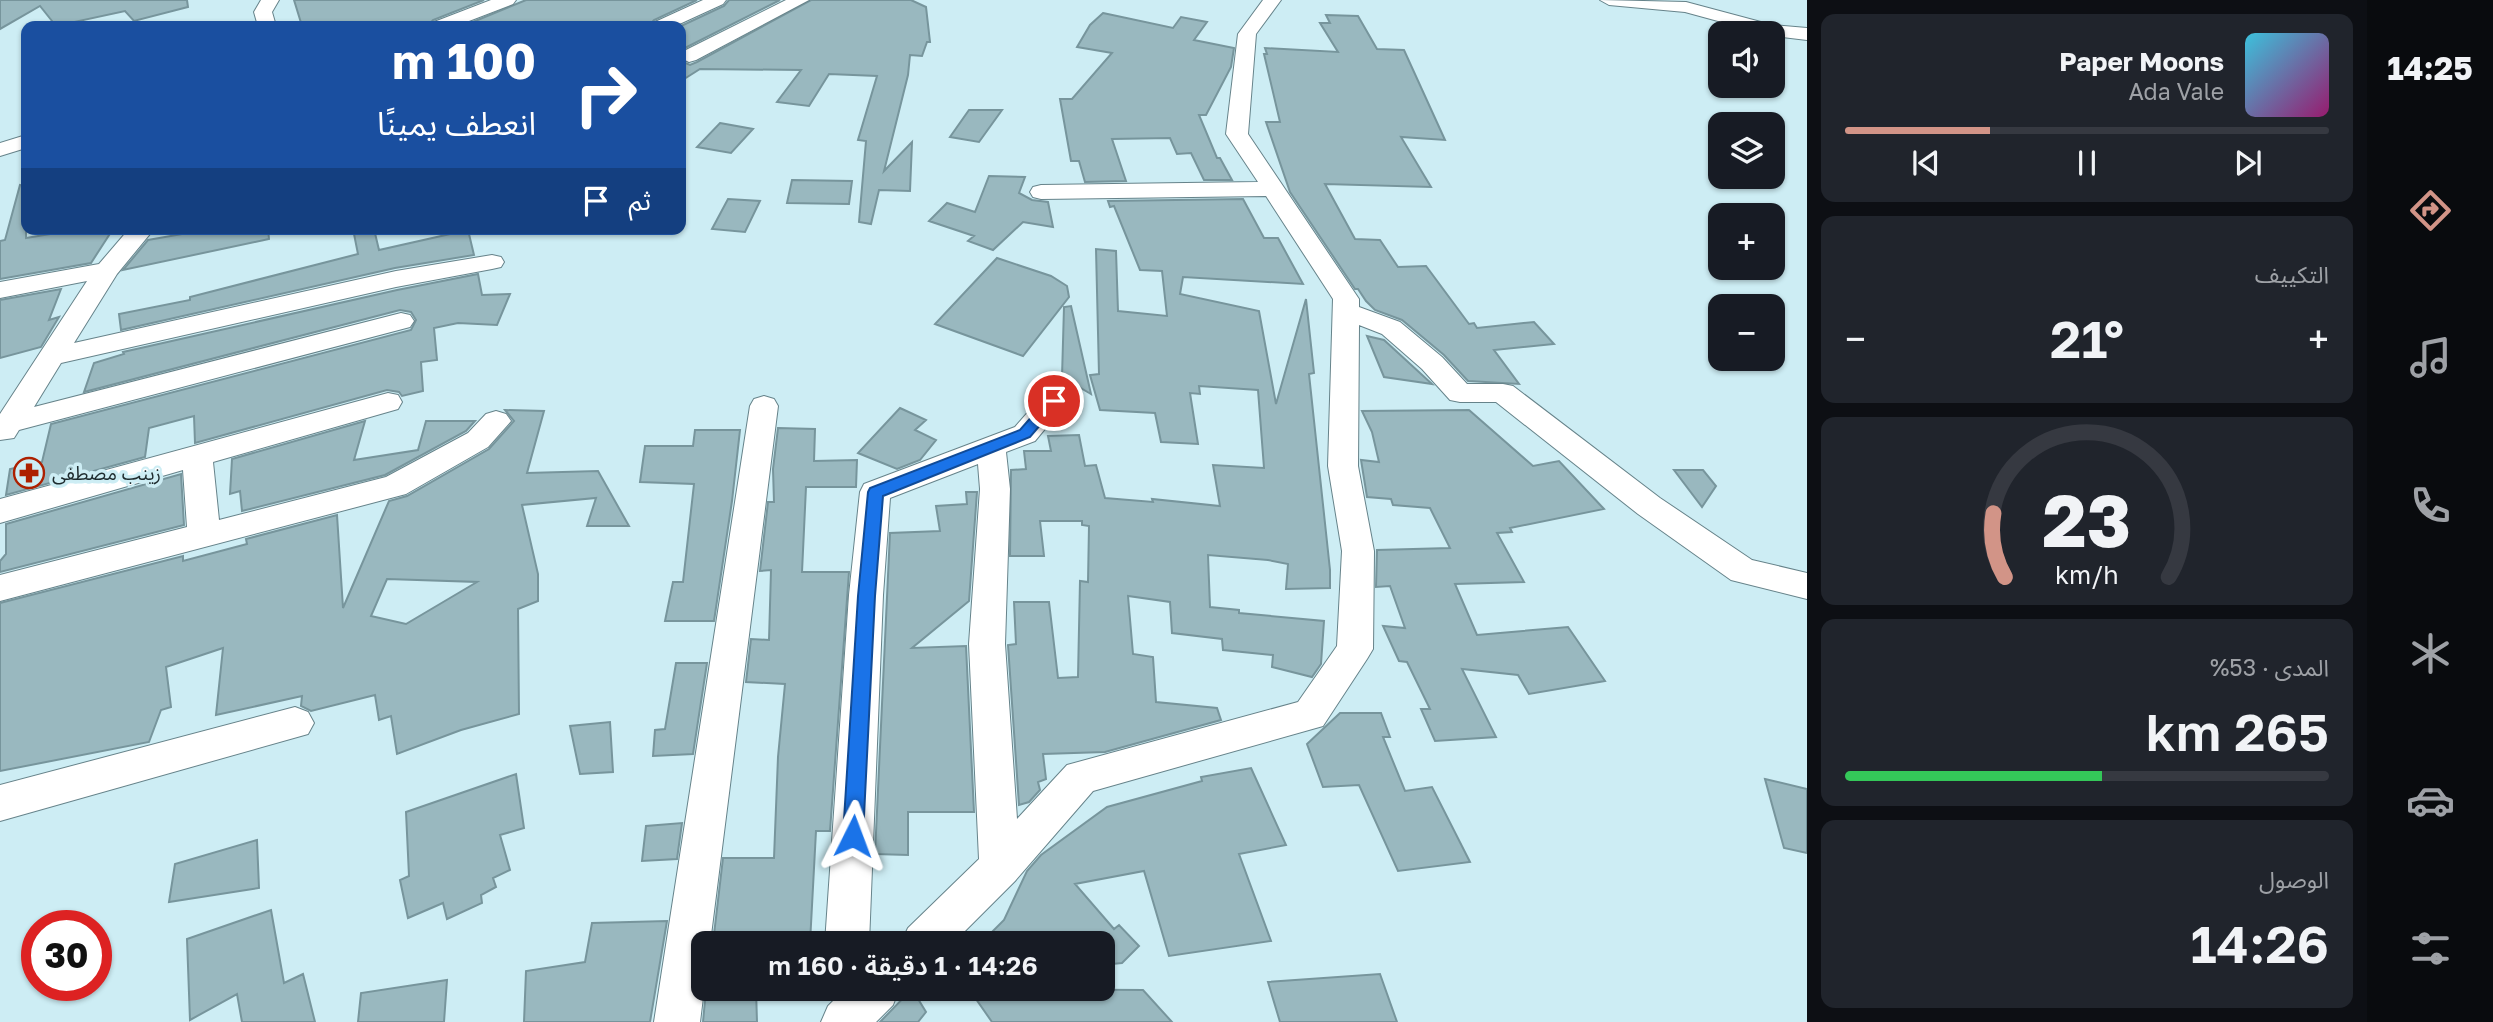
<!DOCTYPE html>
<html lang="ar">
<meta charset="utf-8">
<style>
:root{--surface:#171b24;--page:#20242c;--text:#f1f3f6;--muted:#9ea1a6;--line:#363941;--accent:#d29487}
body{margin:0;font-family:"Golos Text","Noto Sans Arabic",sans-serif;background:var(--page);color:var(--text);direction:rtl;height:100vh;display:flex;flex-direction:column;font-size:26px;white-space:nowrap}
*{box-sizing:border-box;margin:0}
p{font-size:23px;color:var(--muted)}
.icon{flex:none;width:38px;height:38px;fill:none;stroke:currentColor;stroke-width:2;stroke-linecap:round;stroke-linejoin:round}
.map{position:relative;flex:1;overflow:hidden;direction:ltr}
.side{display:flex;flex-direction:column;gap:14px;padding:14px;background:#0d0f14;width:560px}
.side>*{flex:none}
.banner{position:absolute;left:21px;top:21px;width:665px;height:214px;border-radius:14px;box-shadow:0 2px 5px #0004;direction:rtl;background:#1a4fa0;color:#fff;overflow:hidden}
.buttons{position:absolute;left:1708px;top:21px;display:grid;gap:14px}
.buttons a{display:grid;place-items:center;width:77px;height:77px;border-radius:14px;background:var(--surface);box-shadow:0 2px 5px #0004;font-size:35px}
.speed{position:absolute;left:21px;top:910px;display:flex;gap:14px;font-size:35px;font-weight:700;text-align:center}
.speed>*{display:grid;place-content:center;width:91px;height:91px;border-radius:50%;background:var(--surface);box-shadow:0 2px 5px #0004;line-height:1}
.speed .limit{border:10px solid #d22;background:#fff;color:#111}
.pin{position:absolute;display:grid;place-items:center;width:60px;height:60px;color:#fff;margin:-30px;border:4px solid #fff;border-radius:50%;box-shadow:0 2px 7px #0007}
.me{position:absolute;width:77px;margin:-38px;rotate:3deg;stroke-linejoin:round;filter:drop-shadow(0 0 5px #0008)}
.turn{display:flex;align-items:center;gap:24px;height:147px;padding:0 35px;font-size:32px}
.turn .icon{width:91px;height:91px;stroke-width:2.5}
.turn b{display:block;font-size:49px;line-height:60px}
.then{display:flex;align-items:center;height:66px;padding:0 35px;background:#0003;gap:14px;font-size:26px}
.big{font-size:52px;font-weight:600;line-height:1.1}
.side .widget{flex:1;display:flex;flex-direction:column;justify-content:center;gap:10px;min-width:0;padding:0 24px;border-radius:14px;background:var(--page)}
.side .dial{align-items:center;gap:0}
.dial svg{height:182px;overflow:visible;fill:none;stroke:var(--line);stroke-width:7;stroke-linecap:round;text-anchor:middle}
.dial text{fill:var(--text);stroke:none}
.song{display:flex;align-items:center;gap:21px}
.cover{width:84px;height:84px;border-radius:10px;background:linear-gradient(135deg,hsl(190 70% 55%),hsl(320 70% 35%))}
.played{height:7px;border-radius:4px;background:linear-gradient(90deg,var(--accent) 30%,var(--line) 30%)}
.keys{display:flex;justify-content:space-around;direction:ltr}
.heat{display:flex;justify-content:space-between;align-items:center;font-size:38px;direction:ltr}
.charge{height:10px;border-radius:5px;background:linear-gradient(90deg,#34c759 53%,var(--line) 0)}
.trip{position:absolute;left:691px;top:931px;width:424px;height:70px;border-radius:14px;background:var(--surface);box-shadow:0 2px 5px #0004;font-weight:600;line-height:70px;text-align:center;direction:rtl}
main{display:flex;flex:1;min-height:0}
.tab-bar{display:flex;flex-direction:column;width:126px;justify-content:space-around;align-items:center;background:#090b0e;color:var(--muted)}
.tab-bar .icon{width:49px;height:49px}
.tab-bar .selected{color:var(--accent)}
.tab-bar b{font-size:32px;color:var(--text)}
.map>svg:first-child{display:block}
</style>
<main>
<nav class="tab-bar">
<b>14:25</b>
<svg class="icon selected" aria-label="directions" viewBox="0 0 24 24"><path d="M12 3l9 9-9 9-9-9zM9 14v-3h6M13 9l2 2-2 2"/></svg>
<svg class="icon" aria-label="music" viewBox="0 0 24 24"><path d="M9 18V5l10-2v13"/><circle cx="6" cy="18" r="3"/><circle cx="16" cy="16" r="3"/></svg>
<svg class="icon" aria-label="phone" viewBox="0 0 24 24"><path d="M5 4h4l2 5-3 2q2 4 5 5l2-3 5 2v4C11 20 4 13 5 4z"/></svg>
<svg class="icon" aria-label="climate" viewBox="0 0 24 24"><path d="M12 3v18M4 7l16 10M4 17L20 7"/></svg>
<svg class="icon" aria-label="car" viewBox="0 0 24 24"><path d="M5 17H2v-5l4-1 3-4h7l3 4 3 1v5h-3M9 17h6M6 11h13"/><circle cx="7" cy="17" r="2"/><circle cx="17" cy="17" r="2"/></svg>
<svg class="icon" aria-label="filters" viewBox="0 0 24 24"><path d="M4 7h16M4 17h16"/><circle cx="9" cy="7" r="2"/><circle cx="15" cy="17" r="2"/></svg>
</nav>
<section class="side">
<div class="widget">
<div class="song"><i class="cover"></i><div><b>Paper Moons</b><p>Ada Vale</p></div></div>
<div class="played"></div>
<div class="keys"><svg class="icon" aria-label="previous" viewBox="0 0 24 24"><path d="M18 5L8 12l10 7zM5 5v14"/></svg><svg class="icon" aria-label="pause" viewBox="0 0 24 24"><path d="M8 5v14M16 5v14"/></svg><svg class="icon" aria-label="next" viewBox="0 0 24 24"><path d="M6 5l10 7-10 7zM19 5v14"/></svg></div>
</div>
<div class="widget"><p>التكييف</p>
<div class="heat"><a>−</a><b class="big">21°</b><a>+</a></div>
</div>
<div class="widget dial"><svg viewBox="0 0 100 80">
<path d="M14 69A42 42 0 1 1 86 69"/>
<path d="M14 69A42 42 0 0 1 9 41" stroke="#d29487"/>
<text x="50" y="56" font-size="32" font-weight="700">23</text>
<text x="50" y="72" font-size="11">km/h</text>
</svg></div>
<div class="widget"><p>المدى · 53%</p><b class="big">265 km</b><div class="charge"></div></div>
<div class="widget"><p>الوصول</p><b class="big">14:26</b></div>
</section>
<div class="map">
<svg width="1807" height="1022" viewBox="0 0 1807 1022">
<rect width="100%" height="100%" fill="#cdedf4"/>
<!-- building -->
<path fill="#99b8bf" stroke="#77959c" stroke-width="2" fill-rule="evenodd" d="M0,0H187L188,7L134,21L125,11L56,26L40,6L0,29Z
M294,0H484L433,20L428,26H302Z
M526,0H697L654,20L649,26H463Z
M729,0H780L681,50V26L724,6Z
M811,0H911L926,7L930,42H927L922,56L910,55L908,75L884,171L912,142L910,191L879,190L871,224L859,222L866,141L858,140L877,76L829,74L809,106L777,102L801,70L700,69L681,81V61L690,65L697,62Z
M1103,13L1173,28L1181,17L1207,22L1194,40L1234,48L1231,67L1206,115H1199L1217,158H1220L1232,180H1204L1191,153L1177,154L1170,138L1112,139L1126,181L1085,182L1079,161H1071L1060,99H1072L1112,53L1077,47L1090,25Z
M1326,15L1358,16L1377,49L1404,50L1445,140L1401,137L1431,187L1325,184L1355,239L1380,240L1398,267L1426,266L1469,324L1474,323L1477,328L1534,322L1554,344L1494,350L1519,384L1468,381L1444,355L1402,320L1375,310L1366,301L1358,289H1355L1290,192L1266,122H1280L1264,54H1267L1265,48L1338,52L1320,23H1330Z
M969,110H1002L979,142L950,137Z
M720,123L753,129L731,153L697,147Z
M989,176L1025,177L1019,193L1032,200L1048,202L1053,227L1023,222L993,250L968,241L974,236L929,221L947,203L975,212Z
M792,180L852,181L849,204L787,203Z
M20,185L26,186V238L74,230L113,229L91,263L0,279V241L5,240Z
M728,199L760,201L745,232L712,229Z
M1243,199L1264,238H1278L1303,284L1183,277L1180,294L1259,311L1276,404L1306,299L1314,373L1309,374L1330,570V588L1286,589L1288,564L1268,560L1208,555L1210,607L1239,610V613L1324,621L1321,664L1312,677L1272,667L1273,655L1223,650L1222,639L1172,633L1170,602L1128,596L1133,654L1153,657L1156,702L1217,708L1221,720L1105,752L1043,754L1046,779L1038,782L1040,790L1029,802L1019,805L1008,645L1016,644L1014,602H1049L1058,678L1078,677L1080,581L1088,582L1089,526L1082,525V521H1040L1044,556H1010L1011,470L1026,469L1024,451H1051L1048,436L1079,435L1085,466L1096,465L1105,498L1153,502L1152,499L1220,506L1213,465L1264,468L1258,390L1199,386L1200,394L1190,393L1198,444L1161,442L1155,413L1100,410L1090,375L1099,374L1096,249L1116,251L1118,311L1167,316L1162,271L1140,270L1114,206L1110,207L1108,201Z
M194,229H268L269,239L123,270L148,240L194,232Z
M353,229H374L379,250L468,230L474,255L395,268L121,330L119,314L190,300V297L358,254Z
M997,258L1051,276L1067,286L1069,297L1023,356L935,324Z
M478,274L482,295L510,294L497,325L458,323L434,328L437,360L421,362L423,391L402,396L399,392L387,390L195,443L194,416L149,428L145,457L6,495L10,469L42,462L51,424L411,330L416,320L411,312L400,310L84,392L94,363L124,354L123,352L397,290Z
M61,289L49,320L59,317L41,347L0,358V300Z
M1071,306L1091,394L1062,377L1064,307Z
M1367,336L1384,340L1432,384L1384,377Z
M900,408L926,420L915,430L936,440L920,460L897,469L858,453Z
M505,410L544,411L527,473L598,471L629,526H587L596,498L522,505L538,574V601L518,609L519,714L461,730L397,754L391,716L379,720L375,695L311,711L301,706L302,696L216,715L223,648L166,667L171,707L161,710L149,742L0,771V603L183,556V561L247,544L246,539L337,515L343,608L389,501L407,496L489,449L514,421ZM387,579L477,582L406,624L371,616Z
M1469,410L1533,466L1559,461L1604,509L1510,528L1512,532L1497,533L1524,582L1455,584L1477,635L1568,627L1605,681L1529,694L1518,675L1462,669L1496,737L1435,741L1421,709H1430L1407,662L1399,661L1383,626L1405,628L1390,586L1376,587L1377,550L1450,548L1430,508L1393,505L1391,499L1367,497L1361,460L1379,462L1372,432L1362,411Z
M365,421L354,460L418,450L426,421H475L466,431L385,475L242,511L240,491L230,494L232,459Z
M778,428L815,429L814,461L857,460L856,487H806L802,572H849L830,831H816L810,943H713L723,858H774L778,757L785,684L746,682L751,639L769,640L771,570L760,571L768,502H774L773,469Z
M695,430H740L732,501L714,621H665L673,582H683L694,484L640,482L645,446H693Z
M1674,470H1703L1716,486L1702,507Z
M181,474L184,525L0,572V561L6,554V524Z
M966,492H977L969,601L912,648L966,646L974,812H908V855L875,854L890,533L940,531L936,506L967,504Z
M676,663H707L693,754L653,756L655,730L665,729Z
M1340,713H1381L1390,737H1383L1405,791L1432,787L1470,862L1398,871L1359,785L1323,787L1307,744Z
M610,722L613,772L580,774L570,726Z
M1251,768L1286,845L1239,854L1271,941L1169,956L1144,871L1075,884L1114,929L1119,925L1139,946L1122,963L1102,965V943H981L1004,920L1027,871L1041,855L1107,807L1202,781L1201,777Z
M516,774L524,828L500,835L510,870L493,878L496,887L481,895L482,903L447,919L443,903L408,918L400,880L409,876L406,812Z
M1765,779L1807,789V853L1784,848Z
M682,823L677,859L642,861L646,826Z
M257,840L259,888L169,902L175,864Z
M271,910L284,983L303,974L315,1022H242L237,994L190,1020L187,939Z
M667,921L650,1022H524L526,971L585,962L592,923Z
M1380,974L1397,1022H1280L1268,982Z
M447,980L444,1022H358L361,993Z
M756,989L757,1022H703L706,990Z
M912,989L926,1012L918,1022H880Z
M969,989L1143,990L1172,1022H992Z"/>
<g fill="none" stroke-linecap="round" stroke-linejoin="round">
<!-- minor casing -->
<g stroke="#66838a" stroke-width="2">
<path id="minor" d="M261,0H279L272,12L276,26H258L254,12Z
M491,0H516L513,4L456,26H431L434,22Z
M703,0H726L723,4L675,26H652L655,22Z
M786,0H809L696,60L689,62L681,58L682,52Z
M1263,0H1281L1256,34L1248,134L1359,299V307L1400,322L1442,357L1467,384H1503L1513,386L1660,498L1752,560L1807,573V599L1731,580L1638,514L1496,402H1460L1450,400L1422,369L1382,334L1359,325L1358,466L1374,551L1373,649L1367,659L1323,726L1093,791L1015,881L953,943H901L908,928L979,859L969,644L980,489L978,464L890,498L883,595L869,943H825L849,595L860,492L864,484L1015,427L1044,394L1054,392L1064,394L1068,401L1035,441L1006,452L1010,489L1005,644L1017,819L1067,765L1298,702L1337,646L1342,551L1328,466L1333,299L1266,196L1041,199L1033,197L1030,192L1033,187L1041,185L1258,182L1226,134L1238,34Z
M1600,0L1686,2L1772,25L1807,28V40L1773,36V33H1762L1685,12L1609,5Z
M26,135V148L0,156V143Z
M129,229H154L117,274L74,343L396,271L492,255L501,257L504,262L501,267L492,269L396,287L61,363L34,407L401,313L410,315L414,321L410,327L19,430L14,438L0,440V414L87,281L0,298V282L99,264Z
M388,393L398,395L402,402L398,409L213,462L219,520L386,477L468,433L486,414L496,411L506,414L511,421L488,447L406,494L0,601V575L187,527L183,470L0,523V499Z
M764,396L774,399L778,406L710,943H704V989L700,1022H654L750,406L754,399Z
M295,707L308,712L314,723L308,734L0,821V785Z
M845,989H899L893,1005L876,1022H821L828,1006Z"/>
</g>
<!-- minor -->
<use href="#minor" fill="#fff" fill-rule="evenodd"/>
</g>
<!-- route -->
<path fill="#1a73e8" stroke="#114b97" stroke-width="2" d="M1054,396L1061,401L1030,437L883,496L875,596L863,836L860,843L853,846L846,843L843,836L858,596L868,492L870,488L1020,430L1049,397Z"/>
<!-- icons -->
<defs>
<g id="pharmacy-ring" transform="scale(1.575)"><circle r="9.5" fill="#cdedf4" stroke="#ad2000" stroke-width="1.5"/><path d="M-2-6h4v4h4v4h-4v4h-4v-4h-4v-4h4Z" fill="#ad2000"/></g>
</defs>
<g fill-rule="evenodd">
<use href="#pharmacy-ring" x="29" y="473"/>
</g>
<g text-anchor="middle" stroke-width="7" stroke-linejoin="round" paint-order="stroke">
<!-- poi labels -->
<g font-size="19" fill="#1e2b2e" stroke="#cdedf4" text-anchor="start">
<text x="52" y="480">زينب مصطفى</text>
</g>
</g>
</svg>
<div class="buttons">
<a><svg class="icon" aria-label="sound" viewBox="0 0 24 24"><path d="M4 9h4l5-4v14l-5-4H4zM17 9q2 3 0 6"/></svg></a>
<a><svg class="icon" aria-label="layers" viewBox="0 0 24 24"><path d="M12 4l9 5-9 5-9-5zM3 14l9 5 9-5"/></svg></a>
<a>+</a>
<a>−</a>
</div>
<div class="speed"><div class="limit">30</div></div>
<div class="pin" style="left:1054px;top:401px;background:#d93025"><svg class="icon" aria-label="arrive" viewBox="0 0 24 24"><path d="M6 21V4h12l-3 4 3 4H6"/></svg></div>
<svg class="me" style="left:853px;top:836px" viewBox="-20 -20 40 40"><path d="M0-17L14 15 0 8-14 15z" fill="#1a73e8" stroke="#fff" stroke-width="4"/></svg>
<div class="trip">14:26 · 1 دقيقة · 160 m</div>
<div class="banner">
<div class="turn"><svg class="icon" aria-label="right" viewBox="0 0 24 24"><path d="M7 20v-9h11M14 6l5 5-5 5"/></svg><div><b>100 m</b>انعطف يمينًا</div></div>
<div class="then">ثم<svg class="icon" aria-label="arrive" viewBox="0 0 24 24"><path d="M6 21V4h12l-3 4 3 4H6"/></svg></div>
</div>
</div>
</main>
